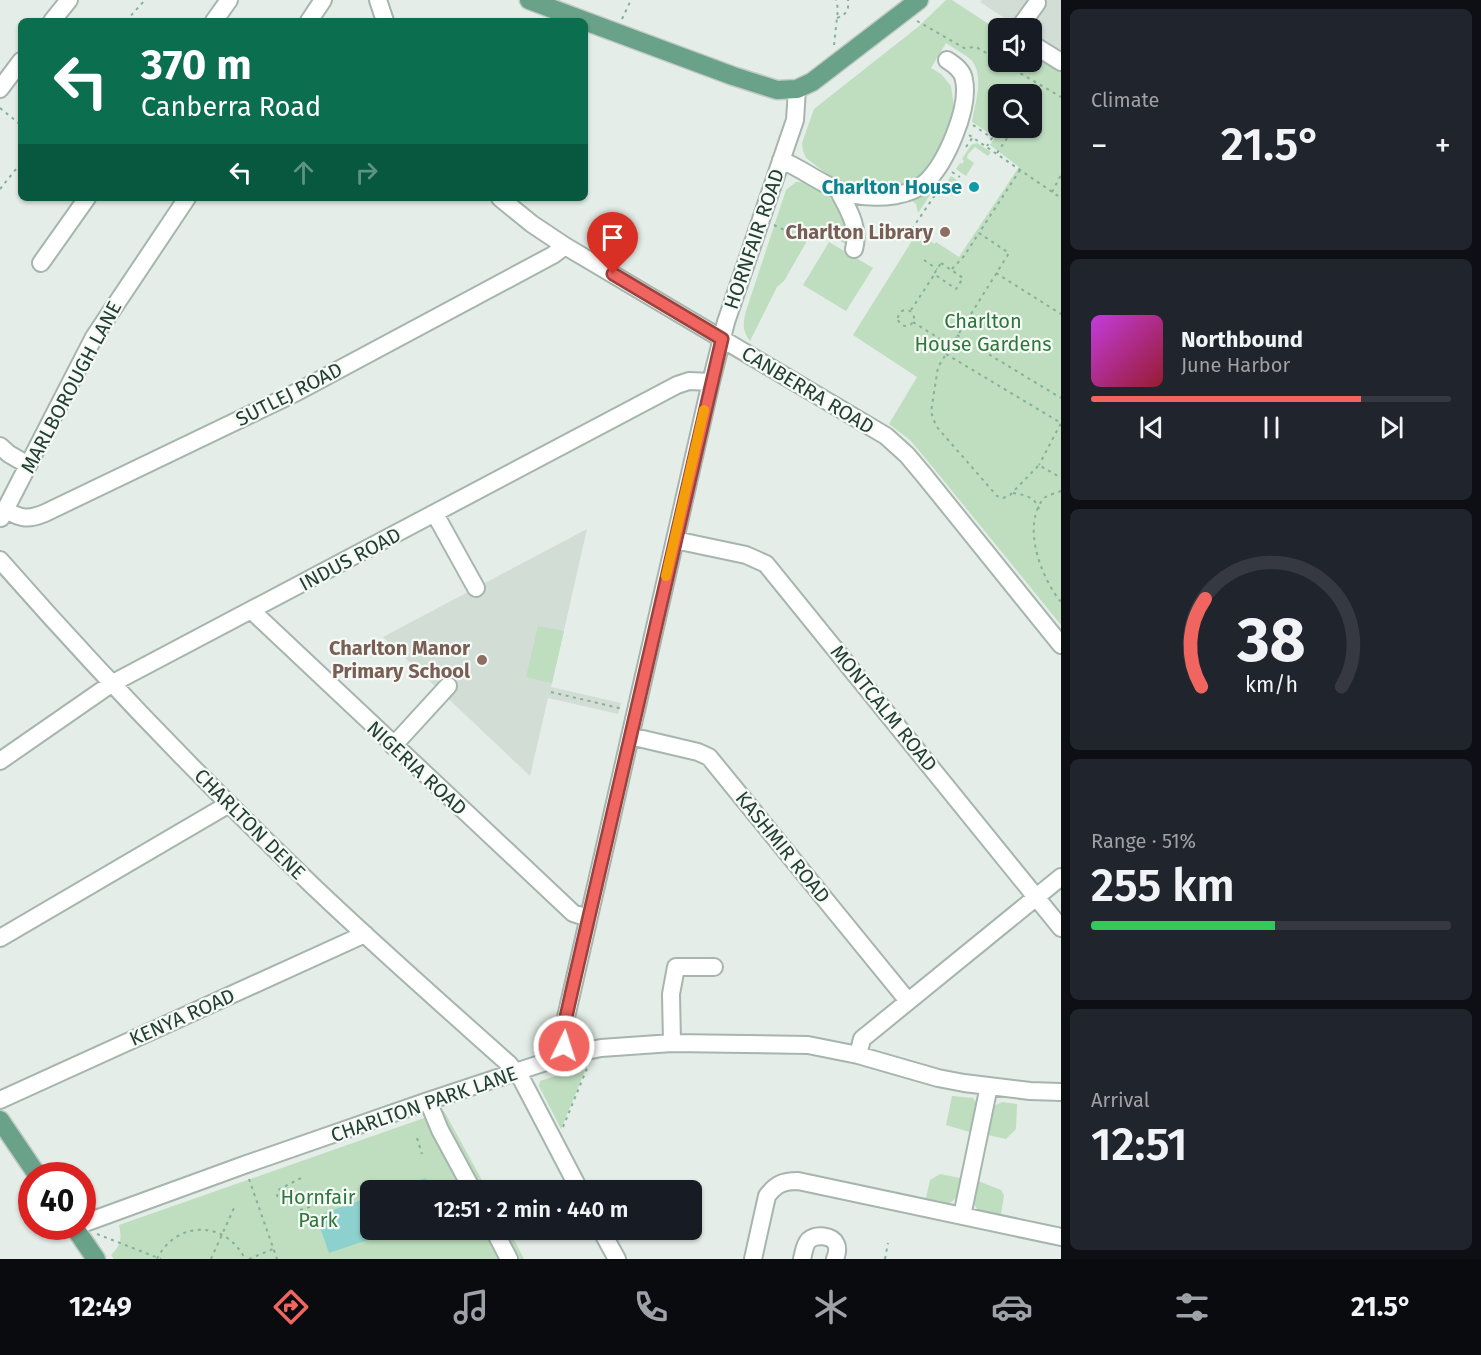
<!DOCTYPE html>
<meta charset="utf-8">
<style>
:root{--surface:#171b24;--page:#20242c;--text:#f1f3f6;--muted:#9ea1a6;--line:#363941;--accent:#f0655f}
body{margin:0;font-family:"Fira Sans",sans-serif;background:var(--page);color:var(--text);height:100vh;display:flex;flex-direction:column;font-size:22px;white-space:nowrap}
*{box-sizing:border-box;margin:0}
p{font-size:20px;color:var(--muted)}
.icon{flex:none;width:33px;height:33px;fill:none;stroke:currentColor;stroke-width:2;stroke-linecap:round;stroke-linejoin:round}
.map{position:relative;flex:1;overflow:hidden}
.side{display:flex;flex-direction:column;gap:9px;padding:9px;background:#0d0f14;width:420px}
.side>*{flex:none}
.guide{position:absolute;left:18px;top:18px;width:570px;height:183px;border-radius:9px;box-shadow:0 2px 4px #0004;background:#0b6e4f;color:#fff;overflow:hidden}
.tools{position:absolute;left:988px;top:18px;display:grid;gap:12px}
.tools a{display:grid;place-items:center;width:54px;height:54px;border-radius:9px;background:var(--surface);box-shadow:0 2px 4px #0004;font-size:30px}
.speed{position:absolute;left:18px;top:1162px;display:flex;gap:12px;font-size:30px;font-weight:700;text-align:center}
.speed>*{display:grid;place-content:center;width:78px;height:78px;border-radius:50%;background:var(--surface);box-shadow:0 2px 4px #0004;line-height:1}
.speed .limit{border:9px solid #d22;background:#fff;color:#111}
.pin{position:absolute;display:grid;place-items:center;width:51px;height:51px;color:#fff;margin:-62px -26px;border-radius:50% 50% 50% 0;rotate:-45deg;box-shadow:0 0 6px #0007}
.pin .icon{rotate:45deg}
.me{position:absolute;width:66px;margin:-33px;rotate:4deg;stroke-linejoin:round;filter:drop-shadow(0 0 4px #0008)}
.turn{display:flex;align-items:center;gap:21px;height:126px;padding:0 24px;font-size:27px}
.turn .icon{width:78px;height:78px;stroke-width:2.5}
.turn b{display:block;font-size:42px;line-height:51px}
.lanes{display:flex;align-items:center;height:57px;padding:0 24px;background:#0003;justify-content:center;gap:30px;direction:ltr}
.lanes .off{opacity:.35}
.big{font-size:45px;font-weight:600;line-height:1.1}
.side .card{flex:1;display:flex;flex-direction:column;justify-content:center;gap:9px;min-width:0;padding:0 21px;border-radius:9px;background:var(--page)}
.side .dial{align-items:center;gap:0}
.dial svg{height:156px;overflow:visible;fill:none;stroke:var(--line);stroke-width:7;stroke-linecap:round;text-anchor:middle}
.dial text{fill:var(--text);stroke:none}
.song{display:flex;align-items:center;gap:18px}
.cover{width:72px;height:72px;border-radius:9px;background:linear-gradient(135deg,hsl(290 70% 55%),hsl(350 70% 35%))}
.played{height:6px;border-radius:3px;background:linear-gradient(90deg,var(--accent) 75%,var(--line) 75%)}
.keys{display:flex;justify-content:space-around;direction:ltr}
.heat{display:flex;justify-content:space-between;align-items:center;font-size:33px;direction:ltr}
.charge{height:9px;border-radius:4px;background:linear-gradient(90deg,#34c759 51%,var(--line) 0)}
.trip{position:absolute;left:360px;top:1180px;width:342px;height:60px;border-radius:9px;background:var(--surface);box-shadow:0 2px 4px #0004;font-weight:600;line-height:60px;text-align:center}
.menu{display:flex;height:96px;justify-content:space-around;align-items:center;background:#090b0e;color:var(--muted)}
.menu .icon{width:42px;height:42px}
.menu .active{color:var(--accent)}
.menu b{font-size:27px;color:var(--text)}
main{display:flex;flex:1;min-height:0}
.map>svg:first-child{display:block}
</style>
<main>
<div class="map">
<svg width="1061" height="1259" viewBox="0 0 1061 1259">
<rect width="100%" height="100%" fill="#e4ede7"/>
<!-- built -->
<path fill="#d2ddd6" d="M982,0H1061V53L1032,36V28H1020L980,2Z
M587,529L551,687L621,703L618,714L548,698L530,776L383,637Z"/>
<!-- green -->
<path fill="#bedebf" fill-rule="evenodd" d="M946,0H952L999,31V62H1032V52L1061,71V625L931,465L910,440L889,424L917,377L853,335L915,236L928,245L931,241L934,244L936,242L959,257L1019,167L990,145L995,137L972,122C975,103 986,72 969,58C962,53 953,48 946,43L931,68L941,74L951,86L954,107L944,143L922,178L895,190L844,187L806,158L803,151L802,143L814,109L918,27ZM999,94H1032V128H999Z
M977,143L991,152L988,156L975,147L968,154L967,158L974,163L966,176L956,169L960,163L962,164L964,161L962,159L971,145Z
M944,172L945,173L918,213L916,204L909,199Z
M951,176L961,183L953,196L945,191L940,197L938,196L944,186L947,187L949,184L947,182Z
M796,182C817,181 840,204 847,222C850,229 849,239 849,246L815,227L784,281L777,287L750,341C742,331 743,322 746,311L786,190Z
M829,242L873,268L846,311L803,285Z
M538,626L564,631L552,683L526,677Z
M587,1066L561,1129L539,1086L540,1081Z
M952,1096L973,1098L976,1102L970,1132L946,1125Z
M1002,1102L1017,1104L1016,1129L1006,1139L988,1135L994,1106Z
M444,1111L488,1191H370V1230H509L524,1259H114L111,1255C121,1245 122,1239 119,1225Z
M940,1174L960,1178C959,1187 959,1200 949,1203L926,1198L930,1180Z
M978,1181L1001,1190L1004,1195L1001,1215L978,1210L974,1204Z"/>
<!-- water -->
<path fill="#8dd1ce" d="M426,1178L430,1191H418L415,1182Z
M370,1197V1230H397L329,1253L316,1216Z"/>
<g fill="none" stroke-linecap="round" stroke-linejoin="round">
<!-- minor casing -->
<g stroke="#a6b5ad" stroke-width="20">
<path id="minor" d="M378,0L385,21
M52,21L69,0
M214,21L229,0
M309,21L323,0
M1019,28L1037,3
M1032,44L1061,62
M0,89L21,61
M781,160C801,168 818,182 838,190C856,197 878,198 897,195C908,193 918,189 926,182C946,163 970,108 964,80C963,71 955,65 947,60
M838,190C848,209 860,227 854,249
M500,198L532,224L565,246L886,436L907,455L923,474L1061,645
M41,263L87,198
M0,446L9,454L28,465
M6,510C21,519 28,520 45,513L297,392L553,255L565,246
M435,514L476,588
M1,518L94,337L187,198
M675,540L746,555L766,564L1061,928
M0,560C100,674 205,783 314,887C378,948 444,1006 509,1064L522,1080L580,1191
M251,610L573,913L588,918
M630,736L698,752L709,757L908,1001
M393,746L448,686
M0,761L111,684L677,385L689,381L711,382
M0,938L229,804
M672,1043L671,994L676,967H714
M567,1055L563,1035L564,1026L711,382L726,322L795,120L797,89
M858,1055L862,1039L1061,877
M0,1100L365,934
M428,1101L440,1130L473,1191
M962,1216L989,1086
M82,1224L244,1165L428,1101L567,1055L601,1048L672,1043L808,1045L858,1055L938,1078L964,1083L1030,1091L1061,1092
M494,1230L509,1259
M601,1230L617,1259
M753,1259L767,1196C776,1184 783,1181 798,1181L1061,1237
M802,1259C804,1252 804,1245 809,1240C816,1234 832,1235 836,1244C838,1248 837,1254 835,1259"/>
</g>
<!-- major casing -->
<g stroke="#c1c9c6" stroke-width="21">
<path id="major" d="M529,0L585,21
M585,21L733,76L777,90L797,89L812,82L919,0
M0,1120L38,1176
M74,1227L96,1259"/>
</g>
<!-- path -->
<path stroke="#85b19a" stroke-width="2" stroke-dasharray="3 4.5" stroke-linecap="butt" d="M837,18C847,14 849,10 848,0
M622,19L631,0
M126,21L145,0
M917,21L964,48L976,47L999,60
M834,45L838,9L836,0
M1001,62L1061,97
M1032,99L1040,86
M0,108L21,125
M973,125L992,138L987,146
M969,135L1061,198
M966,147L973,137
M997,153L1014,128
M1020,170L979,233L1009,253L938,367L931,412L936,426L997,496L1003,498L1010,495L1039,465L1061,478
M952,172L960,177
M0,189L21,163
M1052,192L1061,175
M774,225L807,241
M912,229L935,195
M924,260L937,269
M941,263L963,278L956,289L934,274Z
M952,269L964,256L979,233
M996,273L1061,314
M898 318a8 8 0 1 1 16 0a8 8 0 1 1-16 0Z
M911,310L934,275
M913,322L951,346
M957,335L1061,398
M946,354L1061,423L1039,465
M1061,491C1056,493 1048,495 1044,498C1021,525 1041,578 1061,602
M1013,493C1025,495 1035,497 1039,509
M551,692L623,709
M563,1127L588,1066
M417,1138L422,1154
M249,1179L277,1259
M277,1197L278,1190L303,1177
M300,1210L319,1204
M97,1234L161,1259
M157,1259C176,1220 226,1220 245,1259
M211,1259L234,1208
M249,1259L273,1249
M885,1259L888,1243"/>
<!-- minor -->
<use href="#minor" stroke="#fff" stroke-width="16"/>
<!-- major -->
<use href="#major" stroke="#69a288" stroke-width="18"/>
</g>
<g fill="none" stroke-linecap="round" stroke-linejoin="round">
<!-- route casing -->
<g stroke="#9c423e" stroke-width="15">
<path id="route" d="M564,1046V1026L573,986L722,339L613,274"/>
</g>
<!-- route -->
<use href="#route" stroke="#f0655f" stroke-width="10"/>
<!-- slow -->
<path stroke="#f59e0b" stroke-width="10" d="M666,576L704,410"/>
</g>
<!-- markers -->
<circle fill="#0f9aa8" stroke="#f5faf6" stroke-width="2" cx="974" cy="187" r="6"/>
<g fill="#8d6e63" stroke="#f5faf6" stroke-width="2">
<circle cx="945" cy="232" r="6"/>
<circle cx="482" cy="660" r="6"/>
</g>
<g text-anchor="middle" stroke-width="4.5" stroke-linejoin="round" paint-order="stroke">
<!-- culture labels -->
<g font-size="20" font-weight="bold" fill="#0d838f" stroke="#f5faf6" text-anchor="end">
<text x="962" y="194">Charlton House</text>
</g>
<!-- education labels -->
<g font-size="20" font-weight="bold" fill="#785e54" stroke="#f5faf6" text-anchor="end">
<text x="933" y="239">Charlton Library</text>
<text x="470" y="655">Charlton Manor<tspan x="470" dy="23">Primary School</tspan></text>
</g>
<!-- street labels -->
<g font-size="20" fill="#233f32" stroke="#f5faf6">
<text transform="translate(754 239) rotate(-71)" y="7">HORNFAIR ROAD</text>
<text transform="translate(71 387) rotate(-62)" y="7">MARLBOROUGH LANE</text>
<text transform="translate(808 390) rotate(31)" y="7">CANBERRA ROAD</text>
<text transform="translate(289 394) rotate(-27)" y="7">SUTLEJ ROAD</text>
<text transform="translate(350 559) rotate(-28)" y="7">INDUS ROAD</text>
<text transform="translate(884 708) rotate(51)" y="7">MONTCALM ROAD</text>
<text transform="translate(417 768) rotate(43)" y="7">NIGERIA ROAD</text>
<text transform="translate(250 824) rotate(45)" y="7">CHARLTON DENE</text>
<text transform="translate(783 847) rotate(51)" y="7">KASHMIR ROAD</text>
<text transform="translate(182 1017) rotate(-24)" y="7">KENYA ROAD</text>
<text transform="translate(424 1104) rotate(-19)" y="7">CHARLTON PARK LANE</text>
</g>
<!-- park labels -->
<g font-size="20" fill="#2e763b" stroke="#f5faf6">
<text x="983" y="328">Charlton<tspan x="983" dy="23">House Gardens</tspan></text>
<text x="318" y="1204">Hornfair<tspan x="318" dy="23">Park</tspan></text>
</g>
</g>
</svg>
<div class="tools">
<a><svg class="icon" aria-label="sound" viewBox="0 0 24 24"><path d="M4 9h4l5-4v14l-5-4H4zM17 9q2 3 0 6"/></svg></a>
<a><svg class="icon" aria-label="search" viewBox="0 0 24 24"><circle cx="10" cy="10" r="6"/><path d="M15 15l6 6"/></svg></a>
</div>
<div class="speed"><div class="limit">40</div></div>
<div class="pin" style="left:613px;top:274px;background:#d93025"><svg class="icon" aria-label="arrive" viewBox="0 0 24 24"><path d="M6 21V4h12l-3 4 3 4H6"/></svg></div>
<svg class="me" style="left:564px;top:1046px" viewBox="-20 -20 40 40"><circle r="17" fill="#f0655f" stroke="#fff" stroke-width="3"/><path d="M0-11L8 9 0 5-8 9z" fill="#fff"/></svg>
<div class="trip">12:51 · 2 min · 440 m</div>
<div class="guide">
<div class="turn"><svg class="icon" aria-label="left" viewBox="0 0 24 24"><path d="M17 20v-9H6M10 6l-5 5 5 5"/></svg><div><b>370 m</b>Canberra Road</div></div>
<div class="lanes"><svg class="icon" aria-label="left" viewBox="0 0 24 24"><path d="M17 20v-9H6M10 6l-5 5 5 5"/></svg><svg class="icon off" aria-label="ahead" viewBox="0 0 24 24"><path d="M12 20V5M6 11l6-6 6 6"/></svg><svg class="icon off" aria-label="right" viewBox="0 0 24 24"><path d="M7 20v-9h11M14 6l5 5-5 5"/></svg></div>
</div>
</div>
<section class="side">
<div class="card"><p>Climate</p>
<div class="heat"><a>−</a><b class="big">21.5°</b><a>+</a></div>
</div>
<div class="card">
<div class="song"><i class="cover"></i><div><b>Northbound</b><p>June Harbor</p></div></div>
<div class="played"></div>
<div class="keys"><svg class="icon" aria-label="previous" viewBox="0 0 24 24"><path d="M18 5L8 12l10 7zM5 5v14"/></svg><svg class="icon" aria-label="pause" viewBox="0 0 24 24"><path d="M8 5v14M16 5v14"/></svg><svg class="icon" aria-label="next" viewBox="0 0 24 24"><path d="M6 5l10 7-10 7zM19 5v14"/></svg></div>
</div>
<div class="card dial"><svg viewBox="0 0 100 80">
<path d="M14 69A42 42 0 1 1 86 69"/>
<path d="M14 69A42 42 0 0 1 16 24" stroke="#f0655f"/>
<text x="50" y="56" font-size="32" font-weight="700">38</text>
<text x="50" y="72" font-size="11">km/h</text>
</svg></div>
<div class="card"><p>Range · 51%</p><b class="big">255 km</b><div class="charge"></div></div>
<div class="card"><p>Arrival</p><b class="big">12:51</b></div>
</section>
</main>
<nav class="menu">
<b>12:49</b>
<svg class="icon active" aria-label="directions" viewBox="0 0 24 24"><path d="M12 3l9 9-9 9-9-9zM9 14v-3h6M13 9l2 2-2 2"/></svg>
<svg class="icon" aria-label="music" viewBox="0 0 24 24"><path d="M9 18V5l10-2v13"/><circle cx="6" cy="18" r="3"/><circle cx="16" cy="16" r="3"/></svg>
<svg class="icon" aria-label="phone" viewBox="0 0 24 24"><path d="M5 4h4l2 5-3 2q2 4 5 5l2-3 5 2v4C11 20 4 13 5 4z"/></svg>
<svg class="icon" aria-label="climate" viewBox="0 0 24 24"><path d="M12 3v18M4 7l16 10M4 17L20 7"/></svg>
<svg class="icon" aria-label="car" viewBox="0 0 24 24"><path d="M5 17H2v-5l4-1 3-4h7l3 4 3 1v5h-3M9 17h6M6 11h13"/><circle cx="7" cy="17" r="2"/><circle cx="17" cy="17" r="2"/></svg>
<svg class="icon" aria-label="filters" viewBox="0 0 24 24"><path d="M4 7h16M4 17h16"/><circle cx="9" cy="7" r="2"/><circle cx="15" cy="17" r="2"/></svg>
<b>21.5°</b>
</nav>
